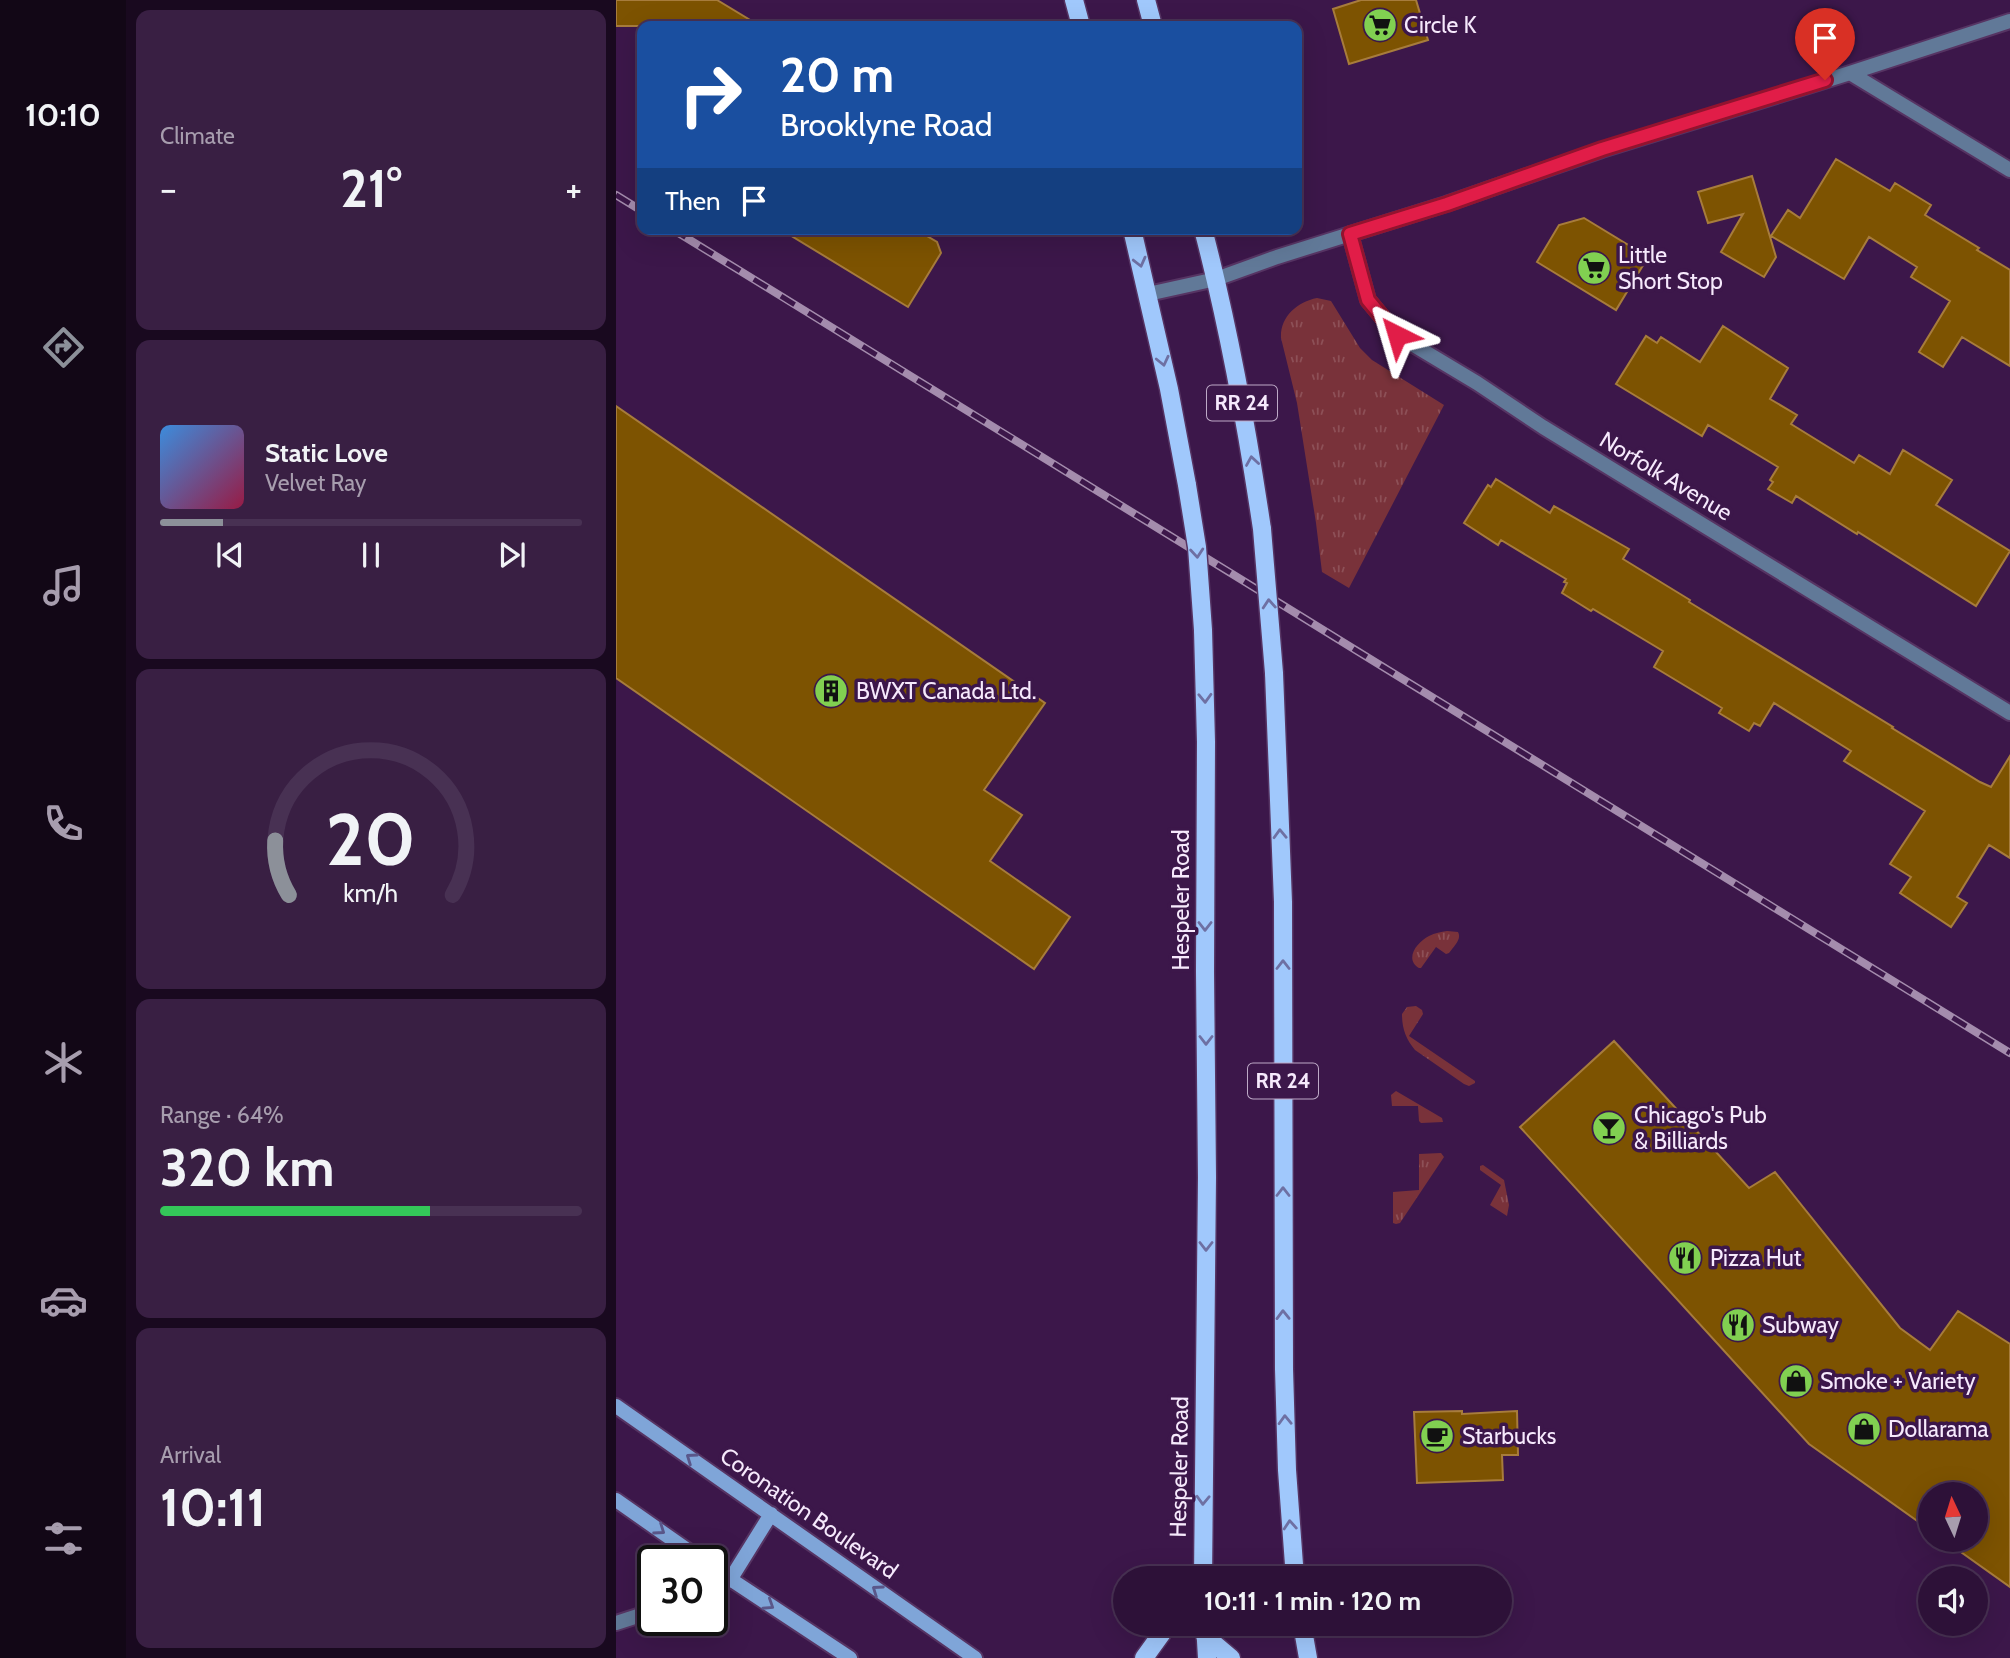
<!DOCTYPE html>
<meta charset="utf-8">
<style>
:root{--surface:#2d1138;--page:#391f43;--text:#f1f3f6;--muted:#a79dae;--line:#483153;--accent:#8c9099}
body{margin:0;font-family:Cabin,sans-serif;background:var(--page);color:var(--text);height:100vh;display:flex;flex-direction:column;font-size:26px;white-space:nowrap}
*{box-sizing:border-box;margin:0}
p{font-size:23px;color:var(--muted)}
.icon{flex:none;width:38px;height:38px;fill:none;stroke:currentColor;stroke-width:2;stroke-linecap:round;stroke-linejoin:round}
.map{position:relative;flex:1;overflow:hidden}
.side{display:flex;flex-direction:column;gap:10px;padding:10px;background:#19091f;width:490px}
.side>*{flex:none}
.banner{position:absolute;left:21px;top:21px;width:665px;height:214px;border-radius:14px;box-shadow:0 7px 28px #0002,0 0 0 2px var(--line);background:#1a4fa0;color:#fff;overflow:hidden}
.needle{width:46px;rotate:356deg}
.buttons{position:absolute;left:1302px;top:1482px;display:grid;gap:14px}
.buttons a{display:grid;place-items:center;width:70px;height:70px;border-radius:50%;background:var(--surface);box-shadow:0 7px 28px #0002,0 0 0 2px var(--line);font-size:35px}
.speed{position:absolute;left:21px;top:1545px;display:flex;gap:14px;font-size:35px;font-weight:700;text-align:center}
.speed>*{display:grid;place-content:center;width:91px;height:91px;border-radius:50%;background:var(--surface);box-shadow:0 7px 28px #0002,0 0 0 2px var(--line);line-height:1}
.speed .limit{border:4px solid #111;border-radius:10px;background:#fff;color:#111}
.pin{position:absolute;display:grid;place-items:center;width:60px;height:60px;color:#fff;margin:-72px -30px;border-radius:50% 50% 50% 0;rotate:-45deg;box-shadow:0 0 7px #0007}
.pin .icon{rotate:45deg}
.me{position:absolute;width:77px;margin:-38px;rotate:320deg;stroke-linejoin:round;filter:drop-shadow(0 0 5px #0008)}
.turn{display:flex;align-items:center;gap:24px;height:147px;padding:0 28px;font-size:32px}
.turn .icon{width:91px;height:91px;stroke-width:2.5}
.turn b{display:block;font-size:49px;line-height:60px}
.then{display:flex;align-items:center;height:66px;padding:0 28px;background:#0003;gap:14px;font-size:26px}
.big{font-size:52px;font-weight:800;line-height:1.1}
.side .tile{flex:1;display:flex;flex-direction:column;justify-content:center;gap:10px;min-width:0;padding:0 24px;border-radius:14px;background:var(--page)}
.side .dial{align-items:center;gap:0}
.dial svg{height:182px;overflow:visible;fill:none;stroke:var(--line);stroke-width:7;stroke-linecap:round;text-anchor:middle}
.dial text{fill:var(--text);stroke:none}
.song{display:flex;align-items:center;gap:21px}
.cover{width:84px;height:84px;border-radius:10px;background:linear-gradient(135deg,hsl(210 70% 55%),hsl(340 70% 35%))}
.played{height:7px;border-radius:4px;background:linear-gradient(90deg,var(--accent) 15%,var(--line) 15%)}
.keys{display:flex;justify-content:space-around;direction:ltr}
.heat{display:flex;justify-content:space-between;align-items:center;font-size:38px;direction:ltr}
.charge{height:10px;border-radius:5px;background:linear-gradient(90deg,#34c759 64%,var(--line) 0)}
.trip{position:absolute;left:497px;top:1566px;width:399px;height:70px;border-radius:35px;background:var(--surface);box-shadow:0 7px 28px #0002,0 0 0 2px var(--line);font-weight:800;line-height:70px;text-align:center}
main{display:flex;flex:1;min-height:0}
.dock{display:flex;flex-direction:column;width:126px;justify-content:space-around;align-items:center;background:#120716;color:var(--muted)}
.dock .icon{width:49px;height:49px}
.dock .on{color:var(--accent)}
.dock b{font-size:32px;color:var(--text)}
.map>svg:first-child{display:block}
</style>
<main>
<nav class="dock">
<b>10:10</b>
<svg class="icon on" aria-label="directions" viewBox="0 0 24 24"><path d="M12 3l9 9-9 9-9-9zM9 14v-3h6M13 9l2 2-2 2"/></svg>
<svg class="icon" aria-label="music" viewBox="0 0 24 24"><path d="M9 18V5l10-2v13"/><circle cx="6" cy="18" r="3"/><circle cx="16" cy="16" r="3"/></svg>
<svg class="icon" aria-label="phone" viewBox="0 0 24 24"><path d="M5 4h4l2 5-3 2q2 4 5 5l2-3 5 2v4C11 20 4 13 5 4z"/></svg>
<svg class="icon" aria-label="climate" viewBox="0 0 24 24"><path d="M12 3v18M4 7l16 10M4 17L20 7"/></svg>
<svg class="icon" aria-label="car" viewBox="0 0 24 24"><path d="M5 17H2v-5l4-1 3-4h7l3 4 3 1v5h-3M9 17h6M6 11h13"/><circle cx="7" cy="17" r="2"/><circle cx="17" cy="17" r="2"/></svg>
<svg class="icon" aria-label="filters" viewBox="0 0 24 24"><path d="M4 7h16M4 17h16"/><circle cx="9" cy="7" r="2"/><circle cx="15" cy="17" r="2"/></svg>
</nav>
<section class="side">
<div class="tile"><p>Climate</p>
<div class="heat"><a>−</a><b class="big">21°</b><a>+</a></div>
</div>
<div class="tile">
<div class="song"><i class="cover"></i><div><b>Static Love</b><p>Velvet Ray</p></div></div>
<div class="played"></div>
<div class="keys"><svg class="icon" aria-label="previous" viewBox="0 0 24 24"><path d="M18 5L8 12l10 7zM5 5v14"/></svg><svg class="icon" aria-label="pause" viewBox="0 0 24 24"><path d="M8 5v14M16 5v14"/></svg><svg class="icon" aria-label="next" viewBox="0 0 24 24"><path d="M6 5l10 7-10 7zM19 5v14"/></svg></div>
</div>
<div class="tile dial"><svg viewBox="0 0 100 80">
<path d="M14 69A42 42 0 1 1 86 69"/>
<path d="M14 69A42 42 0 0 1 8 45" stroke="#8c9099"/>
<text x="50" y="56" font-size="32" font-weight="700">20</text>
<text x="50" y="72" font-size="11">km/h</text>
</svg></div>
<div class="tile"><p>Range · 64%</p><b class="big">320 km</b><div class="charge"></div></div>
<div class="tile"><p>Arrival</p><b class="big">10:11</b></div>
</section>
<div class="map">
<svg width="1394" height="1658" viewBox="0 0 1394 1658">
<defs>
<pattern id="grass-tufts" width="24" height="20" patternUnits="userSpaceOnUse" patternTransform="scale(1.75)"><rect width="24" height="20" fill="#79323a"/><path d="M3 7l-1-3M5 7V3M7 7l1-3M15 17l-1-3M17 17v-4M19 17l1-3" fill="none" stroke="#8d5057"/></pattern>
</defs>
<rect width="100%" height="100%" fill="#3c174a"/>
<!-- grass -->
<path fill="url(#grass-tufts)" d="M701,298L715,301L744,348L756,360L828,405L733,588L706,572L700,523L681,403L665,338C664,317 681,302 701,298Z
M831,931L842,932C846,939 838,946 833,953L830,954L820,947L805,968H803C788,959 801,942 813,936C819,933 825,932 831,931Z
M800,1006L806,1010L807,1014L793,1036L859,1081V1083L853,1086L848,1084L799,1050C790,1039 786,1029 786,1014L791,1007Z
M780,1091L826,1118L827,1122L805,1123L803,1121L802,1106H776L775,1095Z
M825,1153L828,1157L784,1223L780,1224L777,1223V1192L803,1190V1154Z
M867,1165L888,1180L893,1205L891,1216L874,1205L885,1185L864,1170V1166Z"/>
<!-- building -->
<path fill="#7d5301" stroke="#a77c3c" stroke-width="2" d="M0,0H101L144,26H0Z
M745,0H800L812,40L733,64L717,9Z
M1220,159L1274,191L1279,183L1315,205L1309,215L1363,248L1361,250L1394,270V366L1346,337L1327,367L1303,352L1334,301L1295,277L1301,267L1253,237L1228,279L1155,236L1172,210L1184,218Z
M1136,176L1160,257L1148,277L1105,252L1127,214L1092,223L1082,192Z
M968,218L1032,257L1000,310L921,262L943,225Z
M164,229H299L321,242L325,253L292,307Z
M1107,326L1172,368L1154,399L1181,415L1175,424L1238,463L1243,455L1274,474L1287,450L1336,480L1320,505L1394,551L1360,606L1242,532L1241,534L1180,496L1176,503L1152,489L1157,482L1154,480L1162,467L1092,425L1086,436L1000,384L1030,336L1041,343L1045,337L1084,362Z
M0,406L429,703L368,790L406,815L374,861L454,917L418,969L0,678Z
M880,479L934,513L938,506L1013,549L1007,559L1074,600L1073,602L1277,727L1276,728L1364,782L1375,787L1394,756V858L1373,845L1341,897L1351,903L1335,927L1284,893L1295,877L1274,864L1309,811L1228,761L1235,751L1158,703L1144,726L1138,723L1133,731L1103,713L1106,708L1038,667L1047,651L977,609L975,611L946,593L951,583L948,582L950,579L885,540L882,545L848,523L872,485L875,487Z
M998,1041L1133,1188L1159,1172L1284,1328L1314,1350L1342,1311L1394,1344V1587L1328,1540H1360V1494H1314V1530L1193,1444L904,1127Z
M846,1411V1414L901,1411L902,1455H886L887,1480L801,1483L798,1412Z"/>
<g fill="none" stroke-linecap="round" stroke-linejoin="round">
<!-- street casing -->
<g stroke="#563463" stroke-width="18">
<path id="street" d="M1234,73L1394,170
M734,234L752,300L781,335L861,383L927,427L1394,713
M532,294L600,279L661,257L830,204L986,150L1234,73L1394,21
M96,1588L114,1580
M0,1623L37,1611"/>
</g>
<!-- secondary casing -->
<g stroke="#563463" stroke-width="18">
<path id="secondary" d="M0,1406L359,1658
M0,1500L87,1561
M96,1567L234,1658
M114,1580L155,1514"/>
</g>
<!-- primary casing -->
<g stroke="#563463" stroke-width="21">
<path id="primary" d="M458,0L465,26
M530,0L537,26
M516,229L553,389L571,485
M587,229C613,328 631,428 646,529
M658,673L667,902L668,1369L671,1470L679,1578
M587,1578L591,1177L589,972L590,742L587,630
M589,1624L591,1658
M686,1624L692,1658
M589,1636L615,1658
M528,1658L546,1633L548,1624"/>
</g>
<!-- street -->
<use href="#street" stroke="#617998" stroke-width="14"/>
<!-- secondary -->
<use href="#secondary" stroke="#7fa5d8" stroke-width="14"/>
<!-- primary -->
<use href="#primary" stroke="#a0c8fc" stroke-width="18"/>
<!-- rail casing -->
<g stroke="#a48cad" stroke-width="8">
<path id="rail" d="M0,195L26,211
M56,229L1394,1053"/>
</g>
<!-- rail -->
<use href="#rail" stroke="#3c174a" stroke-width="5" stroke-dasharray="16" stroke-linecap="butt"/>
<!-- primary-bridge casing -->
<g stroke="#563463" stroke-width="21" stroke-linecap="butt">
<path id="primary-bridge" d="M571,485L581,547L587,630
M646,529L658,673"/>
</g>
<!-- primary-bridge -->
<use href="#primary-bridge" stroke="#a0c8fc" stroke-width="18"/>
</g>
<!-- one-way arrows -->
<defs><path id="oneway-chevron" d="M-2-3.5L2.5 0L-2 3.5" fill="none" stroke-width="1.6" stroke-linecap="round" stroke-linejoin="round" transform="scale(1.75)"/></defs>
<g stroke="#6e70a3">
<use href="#oneway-chevron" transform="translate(524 262) rotate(76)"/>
<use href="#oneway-chevron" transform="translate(547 361) rotate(77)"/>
<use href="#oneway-chevron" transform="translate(636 461) rotate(-99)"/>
<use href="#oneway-chevron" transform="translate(581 553) rotate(85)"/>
<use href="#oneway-chevron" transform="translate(653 604) rotate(-94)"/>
<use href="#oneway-chevron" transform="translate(589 698) rotate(88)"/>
<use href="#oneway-chevron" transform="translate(664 834) rotate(-92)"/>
<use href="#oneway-chevron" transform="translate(589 926) rotate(90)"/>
<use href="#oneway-chevron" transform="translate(667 965) rotate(-90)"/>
<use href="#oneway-chevron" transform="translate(590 1040) rotate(90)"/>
<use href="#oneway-chevron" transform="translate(667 1192) rotate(-90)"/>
<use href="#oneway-chevron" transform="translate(590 1246) rotate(90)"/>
<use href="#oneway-chevron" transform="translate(667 1315) rotate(-91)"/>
<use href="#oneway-chevron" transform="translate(669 1420) rotate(-92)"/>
<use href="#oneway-chevron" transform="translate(587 1500) rotate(92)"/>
<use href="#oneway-chevron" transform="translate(674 1525) rotate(-94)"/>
</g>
<g stroke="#5a578a">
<use href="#oneway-chevron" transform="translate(75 1458) rotate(-145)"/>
<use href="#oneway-chevron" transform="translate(44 1530) rotate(35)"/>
<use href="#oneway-chevron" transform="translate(261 1590) rotate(-145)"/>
<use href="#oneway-chevron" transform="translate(153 1605) rotate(33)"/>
</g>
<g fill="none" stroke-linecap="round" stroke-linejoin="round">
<!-- route casing -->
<g stroke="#92132f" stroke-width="18">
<path id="route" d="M781,335L752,300L734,234L831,204L986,149L1209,80"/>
</g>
<!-- route -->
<use href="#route" stroke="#e11d48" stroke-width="12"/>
</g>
<!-- icons -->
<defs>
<g id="supermarket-disc" transform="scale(1.75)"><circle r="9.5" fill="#81d051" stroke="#3c174a"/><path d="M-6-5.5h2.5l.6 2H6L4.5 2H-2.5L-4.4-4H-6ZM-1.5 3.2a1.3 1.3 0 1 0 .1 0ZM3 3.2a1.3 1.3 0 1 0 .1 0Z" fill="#111"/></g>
<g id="building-disc" transform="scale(1.75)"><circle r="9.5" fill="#81d051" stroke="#3c174a"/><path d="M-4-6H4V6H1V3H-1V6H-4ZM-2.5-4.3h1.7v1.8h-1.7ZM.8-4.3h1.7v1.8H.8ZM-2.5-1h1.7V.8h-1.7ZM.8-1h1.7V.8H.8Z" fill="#111"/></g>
<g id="bar-disc" transform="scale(1.75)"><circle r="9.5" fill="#81d051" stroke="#3c174a"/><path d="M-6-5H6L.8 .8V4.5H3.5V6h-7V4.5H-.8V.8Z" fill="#111"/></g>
<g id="restaurant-disc" transform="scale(1.75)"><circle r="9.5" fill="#81d051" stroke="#3c174a"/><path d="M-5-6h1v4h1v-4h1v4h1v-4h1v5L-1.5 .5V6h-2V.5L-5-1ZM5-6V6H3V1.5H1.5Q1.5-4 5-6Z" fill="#111"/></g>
<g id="shop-disc" transform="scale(1.75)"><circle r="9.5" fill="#81d051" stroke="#3c174a"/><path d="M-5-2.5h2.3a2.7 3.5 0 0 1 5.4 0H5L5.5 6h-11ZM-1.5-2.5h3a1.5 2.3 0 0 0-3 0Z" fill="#111"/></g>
<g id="cafe-disc" transform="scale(1.75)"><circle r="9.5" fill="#81d051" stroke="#3c174a"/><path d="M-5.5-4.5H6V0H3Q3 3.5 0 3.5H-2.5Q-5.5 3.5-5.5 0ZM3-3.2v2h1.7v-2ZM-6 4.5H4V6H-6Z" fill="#111"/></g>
</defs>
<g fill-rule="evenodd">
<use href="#supermarket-disc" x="764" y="25"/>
<use href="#supermarket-disc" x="978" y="268"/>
<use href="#building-disc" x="215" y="691"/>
<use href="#bar-disc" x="993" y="1128"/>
<use href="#restaurant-disc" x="1069" y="1258"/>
<use href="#restaurant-disc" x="1122" y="1325"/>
<use href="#shop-disc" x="1180" y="1381"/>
<use href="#shop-disc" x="1248" y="1429"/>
<use href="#cafe-disc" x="821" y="1436"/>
</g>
<g text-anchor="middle" stroke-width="7" stroke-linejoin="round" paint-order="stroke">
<!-- shield labels -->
<g fill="#3c174a" stroke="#beaac7" stroke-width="2">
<rect x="591" y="385.5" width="70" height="35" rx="5"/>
<rect x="632" y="1063.5" width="70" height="35" rx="5"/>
</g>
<g font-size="21" font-weight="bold" fill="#f6e9fc">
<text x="626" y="410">RR 24</text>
<text x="667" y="1088">RR 24</text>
</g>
<!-- poi labels -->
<g font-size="23" fill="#f6e9fc" stroke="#3c174a" text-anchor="start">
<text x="788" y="33">Circle K</text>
<text x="1002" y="263">Little<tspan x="1002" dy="26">Short Stop</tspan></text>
<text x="240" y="699">BWXT Canada Ltd.</text>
<text x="1018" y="1123">Chicago's Pub<tspan x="1018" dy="26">&amp; Billiards</tspan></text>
<text x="1094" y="1266">Pizza Hut</text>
<text x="1146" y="1333">Subway</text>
<text x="1204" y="1389">Smoke + Variety</text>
<text x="1272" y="1437">Dollarama</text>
<text x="846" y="1444">Starbucks</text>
</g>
<!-- street labels -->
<g font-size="23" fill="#f6e9fc" stroke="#3c174a">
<text transform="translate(1050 476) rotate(31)" y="8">Norfolk Avenue</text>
<text transform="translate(565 900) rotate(-90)" y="8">Hespeler Road</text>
<text transform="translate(563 1467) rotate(-89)" y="8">Hespeler Road</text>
<text transform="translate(193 1513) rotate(35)" y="8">Coronation Boulevard</text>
</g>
</g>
</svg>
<div class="buttons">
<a><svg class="needle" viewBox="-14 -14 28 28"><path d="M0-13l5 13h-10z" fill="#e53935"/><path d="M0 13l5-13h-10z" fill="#a79dae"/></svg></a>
<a><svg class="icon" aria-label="sound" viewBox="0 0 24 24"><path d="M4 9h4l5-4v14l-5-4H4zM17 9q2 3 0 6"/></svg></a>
</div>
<div class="speed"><div class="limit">30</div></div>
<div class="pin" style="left:1209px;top:80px;background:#d93025"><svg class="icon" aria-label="arrive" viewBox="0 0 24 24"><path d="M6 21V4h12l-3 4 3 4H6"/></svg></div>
<svg class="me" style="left:781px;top:335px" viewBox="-20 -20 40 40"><path d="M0-17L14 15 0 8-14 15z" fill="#e11d48" stroke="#fff" stroke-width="4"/></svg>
<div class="trip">10:11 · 1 min · 120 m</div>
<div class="banner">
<div class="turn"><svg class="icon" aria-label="right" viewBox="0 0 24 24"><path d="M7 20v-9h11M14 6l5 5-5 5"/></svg><div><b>20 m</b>Brooklyne Road</div></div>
<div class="then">Then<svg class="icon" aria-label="arrive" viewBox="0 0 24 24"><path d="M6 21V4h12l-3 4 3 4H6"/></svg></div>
</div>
</div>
</main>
